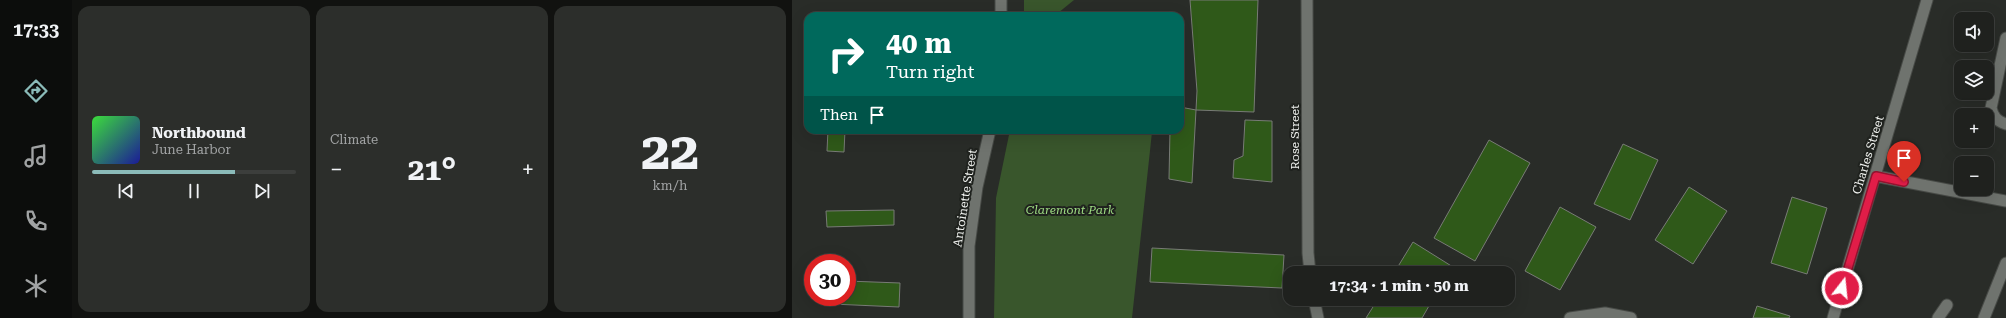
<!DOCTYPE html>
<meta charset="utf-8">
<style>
:root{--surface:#1f211e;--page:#2c2e2b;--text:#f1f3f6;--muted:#a1a3a4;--line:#3c3e3c;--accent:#8bbbb9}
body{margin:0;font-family:"Roboto Serif",serif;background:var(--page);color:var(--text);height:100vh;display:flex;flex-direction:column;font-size:15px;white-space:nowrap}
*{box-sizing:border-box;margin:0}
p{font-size:13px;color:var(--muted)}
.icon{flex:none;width:22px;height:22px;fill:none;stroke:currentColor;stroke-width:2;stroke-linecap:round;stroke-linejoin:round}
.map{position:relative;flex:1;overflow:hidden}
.sheet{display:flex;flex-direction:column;gap:6px;padding:6px;background:#111210;width:720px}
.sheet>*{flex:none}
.top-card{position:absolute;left:12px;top:12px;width:380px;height:122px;border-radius:12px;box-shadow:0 4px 16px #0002,0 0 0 1px var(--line);background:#00695c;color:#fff;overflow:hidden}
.controls{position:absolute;left:1162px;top:12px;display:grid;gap:8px}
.controls a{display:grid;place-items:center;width:40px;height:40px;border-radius:8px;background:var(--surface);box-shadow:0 4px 16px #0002,0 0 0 1px var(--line);font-size:20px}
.speed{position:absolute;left:12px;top:254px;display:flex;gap:8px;font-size:20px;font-weight:700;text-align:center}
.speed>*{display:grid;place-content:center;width:52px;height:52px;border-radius:50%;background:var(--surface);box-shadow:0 4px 16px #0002,0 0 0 1px var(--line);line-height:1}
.speed .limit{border:6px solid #d22;background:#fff;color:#111}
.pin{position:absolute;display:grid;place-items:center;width:34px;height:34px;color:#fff;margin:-41px -17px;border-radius:50% 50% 50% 0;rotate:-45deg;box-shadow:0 0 4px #0007}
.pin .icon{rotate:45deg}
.me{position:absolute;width:44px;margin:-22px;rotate:16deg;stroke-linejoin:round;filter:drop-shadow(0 0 3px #0008)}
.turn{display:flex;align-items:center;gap:14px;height:84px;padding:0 16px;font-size:18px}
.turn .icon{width:52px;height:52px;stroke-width:2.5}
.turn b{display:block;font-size:28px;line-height:34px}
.then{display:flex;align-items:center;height:38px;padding:0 16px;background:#0003;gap:8px;font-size:15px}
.big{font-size:30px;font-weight:700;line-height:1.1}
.sheet .widget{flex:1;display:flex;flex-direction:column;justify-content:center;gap:6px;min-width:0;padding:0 14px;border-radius:12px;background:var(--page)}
.sheet .dial{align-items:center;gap:0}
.dial b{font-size:52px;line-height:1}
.song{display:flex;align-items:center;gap:12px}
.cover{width:48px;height:48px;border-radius:6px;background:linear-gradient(135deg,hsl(120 70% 55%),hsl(240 70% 35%))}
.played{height:4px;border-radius:2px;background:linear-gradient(90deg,var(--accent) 70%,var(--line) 70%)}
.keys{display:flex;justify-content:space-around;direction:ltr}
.heat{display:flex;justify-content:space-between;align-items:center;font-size:22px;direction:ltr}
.sheet .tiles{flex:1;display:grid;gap:6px;grid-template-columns:repeat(3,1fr)}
.trip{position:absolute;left:491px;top:266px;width:232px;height:40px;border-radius:12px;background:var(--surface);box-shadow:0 4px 16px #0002,0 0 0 1px var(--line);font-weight:700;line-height:40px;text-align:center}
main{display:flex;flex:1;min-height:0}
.tab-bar{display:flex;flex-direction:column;width:72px;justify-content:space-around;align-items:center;background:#0c0d0c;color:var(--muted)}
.tab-bar .icon{width:28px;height:28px}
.tab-bar .selected{color:var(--accent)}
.tab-bar b{font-size:18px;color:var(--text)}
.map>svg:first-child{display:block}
</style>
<main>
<nav class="tab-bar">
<b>17:33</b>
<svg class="icon selected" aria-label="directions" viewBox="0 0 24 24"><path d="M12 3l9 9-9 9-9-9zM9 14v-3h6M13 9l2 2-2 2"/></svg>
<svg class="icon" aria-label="music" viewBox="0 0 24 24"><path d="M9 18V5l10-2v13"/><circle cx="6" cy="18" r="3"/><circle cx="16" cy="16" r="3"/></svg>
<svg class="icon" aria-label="phone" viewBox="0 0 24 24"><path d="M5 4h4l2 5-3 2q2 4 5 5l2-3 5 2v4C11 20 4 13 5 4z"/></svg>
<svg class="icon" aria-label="climate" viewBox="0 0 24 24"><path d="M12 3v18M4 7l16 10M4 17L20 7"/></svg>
</nav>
<section class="sheet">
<div class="tiles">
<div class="widget">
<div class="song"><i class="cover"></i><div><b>Northbound</b><p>June Harbor</p></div></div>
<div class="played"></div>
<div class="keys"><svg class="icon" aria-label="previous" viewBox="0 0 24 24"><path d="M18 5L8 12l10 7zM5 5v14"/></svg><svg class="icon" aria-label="pause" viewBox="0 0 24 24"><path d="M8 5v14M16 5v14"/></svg><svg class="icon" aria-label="next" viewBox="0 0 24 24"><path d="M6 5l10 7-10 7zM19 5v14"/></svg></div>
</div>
<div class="widget"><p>Climate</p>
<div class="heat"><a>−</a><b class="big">21°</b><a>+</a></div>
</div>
<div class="widget dial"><b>22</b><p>km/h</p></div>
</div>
</section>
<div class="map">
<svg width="1214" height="318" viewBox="0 0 1214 318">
<rect width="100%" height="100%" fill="#292c28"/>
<!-- green -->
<path fill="#39562c" d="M232,0H282L266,13V16H232Z
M218,130H272V135L360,132L340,318H202L204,198Z"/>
<!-- building -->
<path fill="#2f5919" stroke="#787b76" d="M398,0H466L462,112L404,110L405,91Z
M177,13V16H150V14Z
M388,107L404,110L400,183L377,179L378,130H388Z
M453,120L480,121V182L441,178L442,160L451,156Z
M36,130H53L52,152L35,151Z
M697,140L738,163L683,261L642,238Z
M831,144L866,160L838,220L802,204Z
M897,187L935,211L901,264L863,240Z
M1000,197L1035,208L1015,274L979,263Z
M768,207L804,227L768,290L733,271Z
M102,210V225L35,227L34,211Z
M621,242L661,267L657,273H602Z
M360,248L492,255L490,288L358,282Z
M55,281L108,283L107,307L40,304L41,297H55Z
M586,299H641L630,318H574Z
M965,306L998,316L997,318H961Z"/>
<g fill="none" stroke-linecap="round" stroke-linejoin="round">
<!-- minor casing -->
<g stroke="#474a46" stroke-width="13">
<path id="minor" d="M209,0V16
M515,0L516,253L518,273
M1214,38L1199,108C1201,117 1205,121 1214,124
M1083,176L1214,201
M522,299L526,318
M177,318V246L185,187L198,130
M778,318L813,313L839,318
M1041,318L1135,0
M1146,318L1155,305
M1192,318L1214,263"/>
</g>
<!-- minor -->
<use href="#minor" stroke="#6f736e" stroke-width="11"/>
</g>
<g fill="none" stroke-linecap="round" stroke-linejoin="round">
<!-- route casing -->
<g stroke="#92132f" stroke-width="10">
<path id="route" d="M1050,288L1084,176L1112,182"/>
</g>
<!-- route -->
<use href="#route" stroke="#e11d48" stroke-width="7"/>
</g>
<g text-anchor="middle" stroke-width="4" stroke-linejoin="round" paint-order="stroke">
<!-- street labels -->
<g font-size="12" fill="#f0f2ef" stroke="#1f221e">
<text transform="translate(503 137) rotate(-90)" y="4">Rose Street</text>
<text transform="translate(1076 155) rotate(-73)" y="4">Charles Street</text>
<text transform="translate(173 198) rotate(-81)" y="4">Antoinette Street</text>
</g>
<!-- park labels -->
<g font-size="12" font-style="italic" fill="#9edc83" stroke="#1f221e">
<text x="278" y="214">Claremont Park</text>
</g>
</g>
</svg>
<div class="controls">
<a><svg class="icon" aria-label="sound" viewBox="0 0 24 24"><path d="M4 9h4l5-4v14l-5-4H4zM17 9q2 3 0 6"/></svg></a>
<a><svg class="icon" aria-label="layers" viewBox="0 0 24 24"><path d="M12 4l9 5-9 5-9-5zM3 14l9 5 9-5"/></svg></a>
<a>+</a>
<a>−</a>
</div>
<div class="speed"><div class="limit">30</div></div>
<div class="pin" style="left:1112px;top:182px;background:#d93025"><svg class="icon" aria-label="arrive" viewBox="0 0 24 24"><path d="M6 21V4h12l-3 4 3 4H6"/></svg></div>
<svg class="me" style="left:1050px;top:288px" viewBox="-20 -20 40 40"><circle r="17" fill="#e11d48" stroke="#fff" stroke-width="3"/><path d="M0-11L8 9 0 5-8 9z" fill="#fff"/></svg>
<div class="trip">17:34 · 1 min · 50 m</div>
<div class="top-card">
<div class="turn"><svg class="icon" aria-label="right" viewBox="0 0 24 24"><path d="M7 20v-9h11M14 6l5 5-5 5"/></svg><div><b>40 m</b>Turn right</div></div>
<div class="then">Then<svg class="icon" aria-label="arrive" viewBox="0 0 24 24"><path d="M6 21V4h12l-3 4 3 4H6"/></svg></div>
</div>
</div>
</main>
